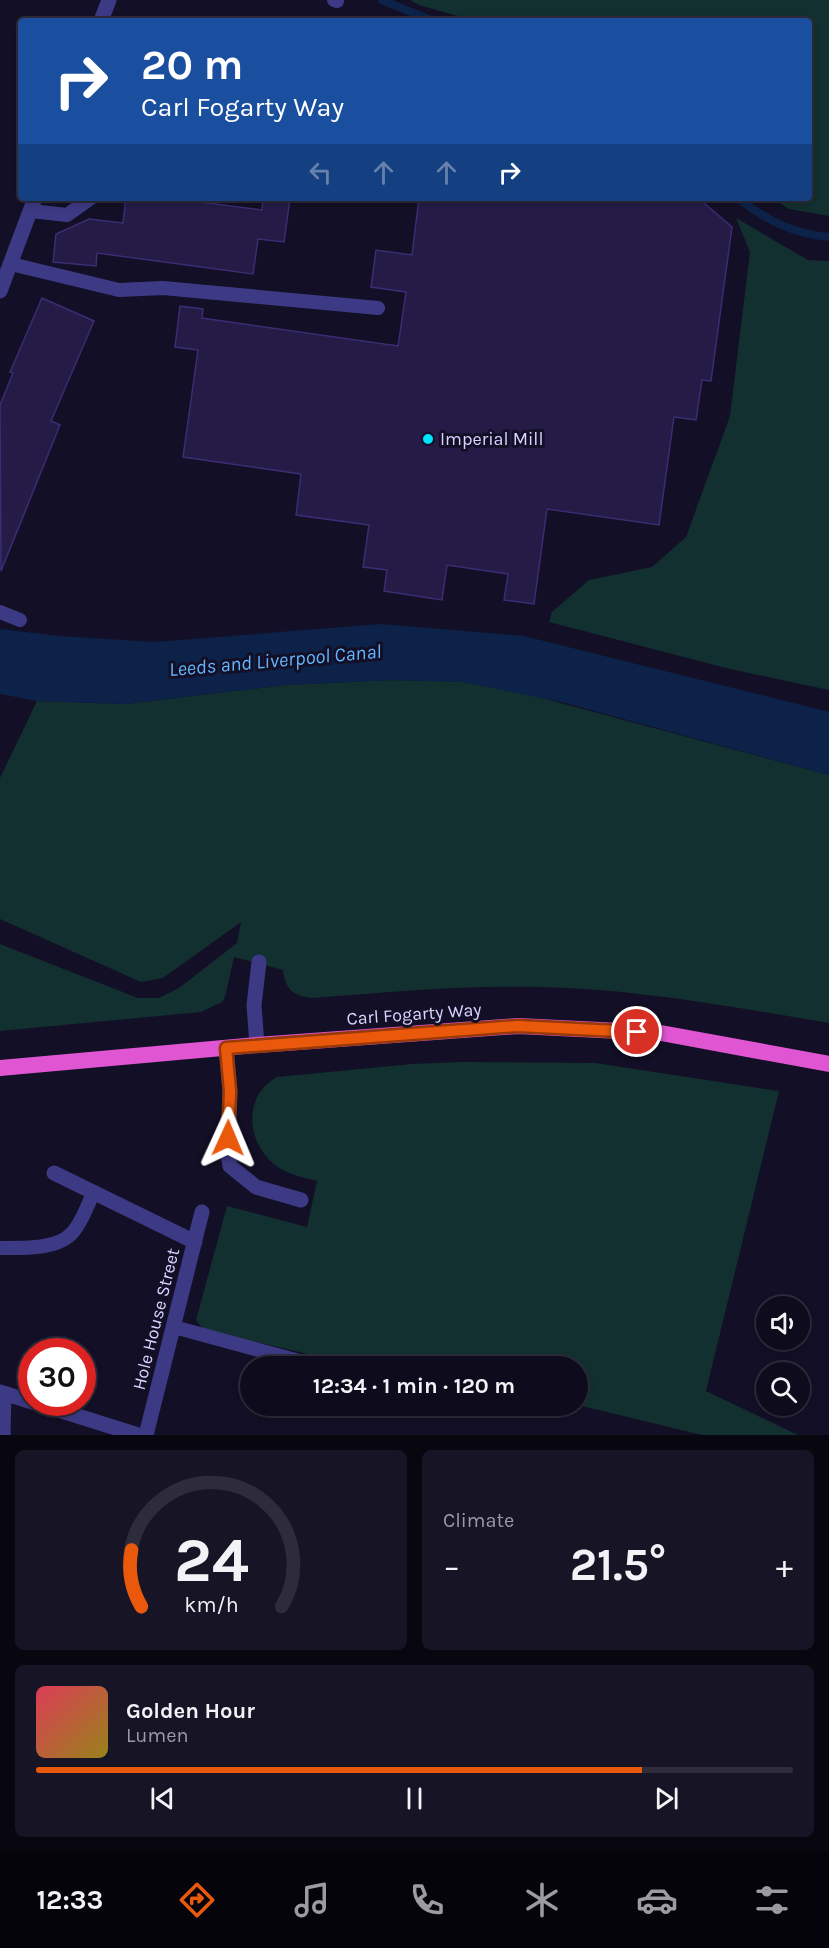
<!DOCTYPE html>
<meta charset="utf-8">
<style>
:root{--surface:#0e0b1c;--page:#171425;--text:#f1f3f6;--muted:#9b9ba3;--line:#2e2b3b;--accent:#ea580c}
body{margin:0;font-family:Karla,sans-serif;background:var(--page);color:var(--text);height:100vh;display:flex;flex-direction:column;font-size:22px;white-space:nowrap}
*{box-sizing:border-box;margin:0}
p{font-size:20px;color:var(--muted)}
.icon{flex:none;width:33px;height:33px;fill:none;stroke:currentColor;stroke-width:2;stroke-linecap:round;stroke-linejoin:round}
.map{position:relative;height:1435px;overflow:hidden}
.sheet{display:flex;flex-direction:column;gap:15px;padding:15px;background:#08060f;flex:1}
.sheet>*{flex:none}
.guide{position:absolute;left:18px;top:18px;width:794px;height:183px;border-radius:6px;box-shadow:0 3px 9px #0003,0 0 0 2px var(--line);background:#1a4fa0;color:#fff;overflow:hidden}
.controls{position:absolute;left:756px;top:1296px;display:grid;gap:12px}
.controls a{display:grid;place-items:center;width:54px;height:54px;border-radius:50%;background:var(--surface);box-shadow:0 3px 9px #0003,0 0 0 2px var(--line);font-size:30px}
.speed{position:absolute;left:18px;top:1338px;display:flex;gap:12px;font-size:30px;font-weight:700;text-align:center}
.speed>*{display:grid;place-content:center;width:78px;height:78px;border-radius:50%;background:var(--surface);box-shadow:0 3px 9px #0003,0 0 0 2px var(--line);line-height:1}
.speed .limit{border:9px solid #d22;background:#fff;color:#111}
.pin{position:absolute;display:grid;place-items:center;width:51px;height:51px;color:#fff;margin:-26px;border:3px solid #fff;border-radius:50%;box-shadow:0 2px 6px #0007}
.me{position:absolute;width:66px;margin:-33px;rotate:1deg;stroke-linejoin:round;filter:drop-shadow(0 0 4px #0008)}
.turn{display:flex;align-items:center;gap:21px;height:126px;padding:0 24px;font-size:27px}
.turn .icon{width:78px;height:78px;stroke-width:2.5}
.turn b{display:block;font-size:42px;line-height:51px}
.lanes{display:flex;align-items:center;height:57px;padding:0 24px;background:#0003;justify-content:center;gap:30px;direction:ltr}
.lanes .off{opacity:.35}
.big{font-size:45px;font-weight:700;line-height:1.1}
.sheet .widget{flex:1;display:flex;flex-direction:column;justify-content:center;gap:9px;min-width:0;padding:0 21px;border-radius:9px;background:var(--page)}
.sheet .dial{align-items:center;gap:0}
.dial svg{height:156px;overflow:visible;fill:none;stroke:var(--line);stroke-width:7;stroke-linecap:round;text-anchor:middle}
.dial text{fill:var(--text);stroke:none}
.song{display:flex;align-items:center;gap:18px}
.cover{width:72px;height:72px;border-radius:9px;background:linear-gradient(135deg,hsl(350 70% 55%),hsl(50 70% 35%))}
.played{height:6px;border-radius:3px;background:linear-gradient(90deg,var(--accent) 80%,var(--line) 80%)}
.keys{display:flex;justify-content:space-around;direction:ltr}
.heat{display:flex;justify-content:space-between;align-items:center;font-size:33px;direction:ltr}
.sheet .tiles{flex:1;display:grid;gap:15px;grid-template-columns:1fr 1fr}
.widget:last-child{grid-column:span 2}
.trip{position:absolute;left:240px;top:1356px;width:348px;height:60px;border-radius:30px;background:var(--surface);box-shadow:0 3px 9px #0003,0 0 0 2px var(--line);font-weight:700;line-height:60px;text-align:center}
.menu{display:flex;height:96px;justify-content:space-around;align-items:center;background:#06040b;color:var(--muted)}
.menu .icon{width:42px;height:42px}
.menu .current{color:var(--accent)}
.menu b{font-size:27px;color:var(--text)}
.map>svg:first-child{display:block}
</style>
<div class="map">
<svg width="829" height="1435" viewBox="0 0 829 1435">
<rect width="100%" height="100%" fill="#130f26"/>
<!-- green -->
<path fill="#12302f" d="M410,0H829V216L789,209L771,198H808V21H475L419,5Z
M736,218L808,260L829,261V690L730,669L549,622L552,612L589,580L652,567L686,537L730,416L750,252Z
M392,680L463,682L523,693L829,775V1023C733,1007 637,989 540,987C463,985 388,992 312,998C293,996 285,989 283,970L234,957L225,997L222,1002L201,1012L0,1031V944L138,998H159L179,988L237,943L241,922L163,978L141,982L0,919V778L37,701L125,704L286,685Z
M461,1062L595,1063L779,1091L706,1391L798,1435H702L578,1405V1366H359L204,1330L196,1320L227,1206L307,1227L317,1181C305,1178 292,1175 281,1169C247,1149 240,1097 277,1077L412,1064Z"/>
<!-- water -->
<path fill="#0c2248" d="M381,624L524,636L829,712V775L565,703L463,682L392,680L286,685L125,704L37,701L0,694V629L60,636L154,642Z"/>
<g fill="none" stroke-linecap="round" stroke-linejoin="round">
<!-- stream -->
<path stroke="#0c2248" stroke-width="8" d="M382,0L433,21
M738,198C766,220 793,234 829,237"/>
</g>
<!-- building -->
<path fill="#241b47" stroke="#3b2d73" stroke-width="1.5" d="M126,198H169L262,210L263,198H290L284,242L258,239L253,274L97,253L96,266L53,262L56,234L89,219L123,223Z
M419,198H698L732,227L711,381L702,380L696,420L674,417L659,525L547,509L534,604L504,600L508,574L447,565L442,600L384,591L387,570L363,567L369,525L296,515L301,474L183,457L198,350L175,347L180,306L203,309L202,318L398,346L406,292L371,287L376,250L412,255Z
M42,298L94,321L51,421L60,425L1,571L0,405L13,373L10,372Z"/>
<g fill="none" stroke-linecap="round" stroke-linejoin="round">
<!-- service -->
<path stroke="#3d3a85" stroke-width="14" d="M334,0L337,1
M31,211L67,215L91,198
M11,264L119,290L163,288L378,308
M0,612L20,620
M0,1248C22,1248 58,1250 73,1232C82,1222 87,1206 93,1194
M174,1327L318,1366"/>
<!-- minor -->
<path stroke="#3d3a85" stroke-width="15" d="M101,21L109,0
M0,291L35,198
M257,1045L254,1005L259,962
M226,1048L230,1091L228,1155L230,1166L256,1187L301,1200
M54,1173L195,1242
M3,1435L4,1394
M146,1435L202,1212"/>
<!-- tertiary -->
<path stroke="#3d3a85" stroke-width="15" d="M0,1392L32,1402
M33,1402L138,1435"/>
<!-- trunk -->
<path stroke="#e055d1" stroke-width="16" d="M0,1068L257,1045L518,1026L661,1033L829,1064"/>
</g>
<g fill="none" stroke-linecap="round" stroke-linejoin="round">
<!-- route casing -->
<g stroke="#983908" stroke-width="15">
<path id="route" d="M228,1138L230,1091L226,1048L518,1026L637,1032"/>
</g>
<!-- route -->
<use href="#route" stroke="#ea580c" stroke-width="10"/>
</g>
<!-- markers -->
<circle fill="#00e5ff" stroke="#130f26" stroke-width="2" cx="428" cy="439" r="6"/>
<g text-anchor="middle" stroke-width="6" stroke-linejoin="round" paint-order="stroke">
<!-- poi labels -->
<g font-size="18" fill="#d9d4ff" stroke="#130f26" text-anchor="start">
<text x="440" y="445">Imperial Mill</text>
</g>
<!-- street labels -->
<g font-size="18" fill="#d9d4ff" stroke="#130f26">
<text transform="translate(414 1014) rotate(-4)" y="6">Carl Fogarty Way</text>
<text transform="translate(156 1319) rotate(-76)" y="6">Hole House Street</text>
</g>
<!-- water labels -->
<g font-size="20" font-style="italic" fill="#62b6ff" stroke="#130f26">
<text transform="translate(275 660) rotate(-5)" y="7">Leeds and Liverpool Canal</text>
</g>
</g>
</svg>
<div class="controls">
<a><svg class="icon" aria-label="sound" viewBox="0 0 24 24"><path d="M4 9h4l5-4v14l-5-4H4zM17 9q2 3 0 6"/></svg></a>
<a><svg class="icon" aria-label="search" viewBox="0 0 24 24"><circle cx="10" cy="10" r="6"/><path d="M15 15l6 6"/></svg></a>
</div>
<div class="speed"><div class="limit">30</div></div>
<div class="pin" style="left:637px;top:1032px;background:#d93025"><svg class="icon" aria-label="arrive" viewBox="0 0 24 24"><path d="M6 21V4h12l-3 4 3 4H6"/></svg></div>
<svg class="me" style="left:228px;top:1138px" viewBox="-20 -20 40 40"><path d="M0-17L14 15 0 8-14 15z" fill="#ea580c" stroke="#fff" stroke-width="4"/></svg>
<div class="trip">12:34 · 1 min · 120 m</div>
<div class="guide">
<div class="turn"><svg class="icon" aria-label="right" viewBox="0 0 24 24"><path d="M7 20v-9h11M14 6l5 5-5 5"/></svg><div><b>20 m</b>Carl Fogarty Way</div></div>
<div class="lanes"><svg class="icon off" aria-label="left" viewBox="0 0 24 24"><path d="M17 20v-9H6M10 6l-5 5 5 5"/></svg><svg class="icon off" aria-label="ahead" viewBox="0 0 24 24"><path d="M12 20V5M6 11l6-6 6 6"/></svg><svg class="icon off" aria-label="ahead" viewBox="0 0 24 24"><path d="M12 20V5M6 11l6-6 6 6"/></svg><svg class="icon" aria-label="right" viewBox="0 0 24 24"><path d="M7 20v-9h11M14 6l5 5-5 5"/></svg></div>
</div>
</div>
<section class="sheet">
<div class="tiles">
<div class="widget dial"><svg viewBox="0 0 100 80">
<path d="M14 69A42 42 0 1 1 86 69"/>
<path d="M14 69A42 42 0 0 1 9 40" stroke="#ea580c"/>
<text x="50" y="56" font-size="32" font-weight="700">24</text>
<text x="50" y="72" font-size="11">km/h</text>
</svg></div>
<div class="widget"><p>Climate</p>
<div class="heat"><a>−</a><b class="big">21.5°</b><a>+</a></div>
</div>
<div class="widget">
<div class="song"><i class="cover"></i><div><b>Golden Hour</b><p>Lumen</p></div></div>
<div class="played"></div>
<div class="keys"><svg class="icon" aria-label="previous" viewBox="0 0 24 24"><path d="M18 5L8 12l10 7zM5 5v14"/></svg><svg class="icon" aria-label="pause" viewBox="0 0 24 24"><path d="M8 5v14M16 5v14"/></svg><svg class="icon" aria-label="next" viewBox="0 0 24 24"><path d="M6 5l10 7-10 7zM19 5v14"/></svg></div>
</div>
</div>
</section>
<nav class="menu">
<b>12:33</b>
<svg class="icon current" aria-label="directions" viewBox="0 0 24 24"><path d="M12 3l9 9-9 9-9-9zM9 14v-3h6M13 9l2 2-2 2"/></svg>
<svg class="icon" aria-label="music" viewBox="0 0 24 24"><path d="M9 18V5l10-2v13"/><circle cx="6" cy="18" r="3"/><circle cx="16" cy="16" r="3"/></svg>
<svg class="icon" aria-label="phone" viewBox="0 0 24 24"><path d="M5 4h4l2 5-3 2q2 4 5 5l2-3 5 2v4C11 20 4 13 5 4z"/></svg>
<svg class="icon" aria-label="climate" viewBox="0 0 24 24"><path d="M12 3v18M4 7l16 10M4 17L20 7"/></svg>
<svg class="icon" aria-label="car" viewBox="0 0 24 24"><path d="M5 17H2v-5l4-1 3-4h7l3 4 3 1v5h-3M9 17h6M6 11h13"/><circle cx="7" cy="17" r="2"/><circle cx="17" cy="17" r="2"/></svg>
<svg class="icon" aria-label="filters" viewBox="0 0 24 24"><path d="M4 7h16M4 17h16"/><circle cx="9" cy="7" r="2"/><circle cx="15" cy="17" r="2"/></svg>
</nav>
